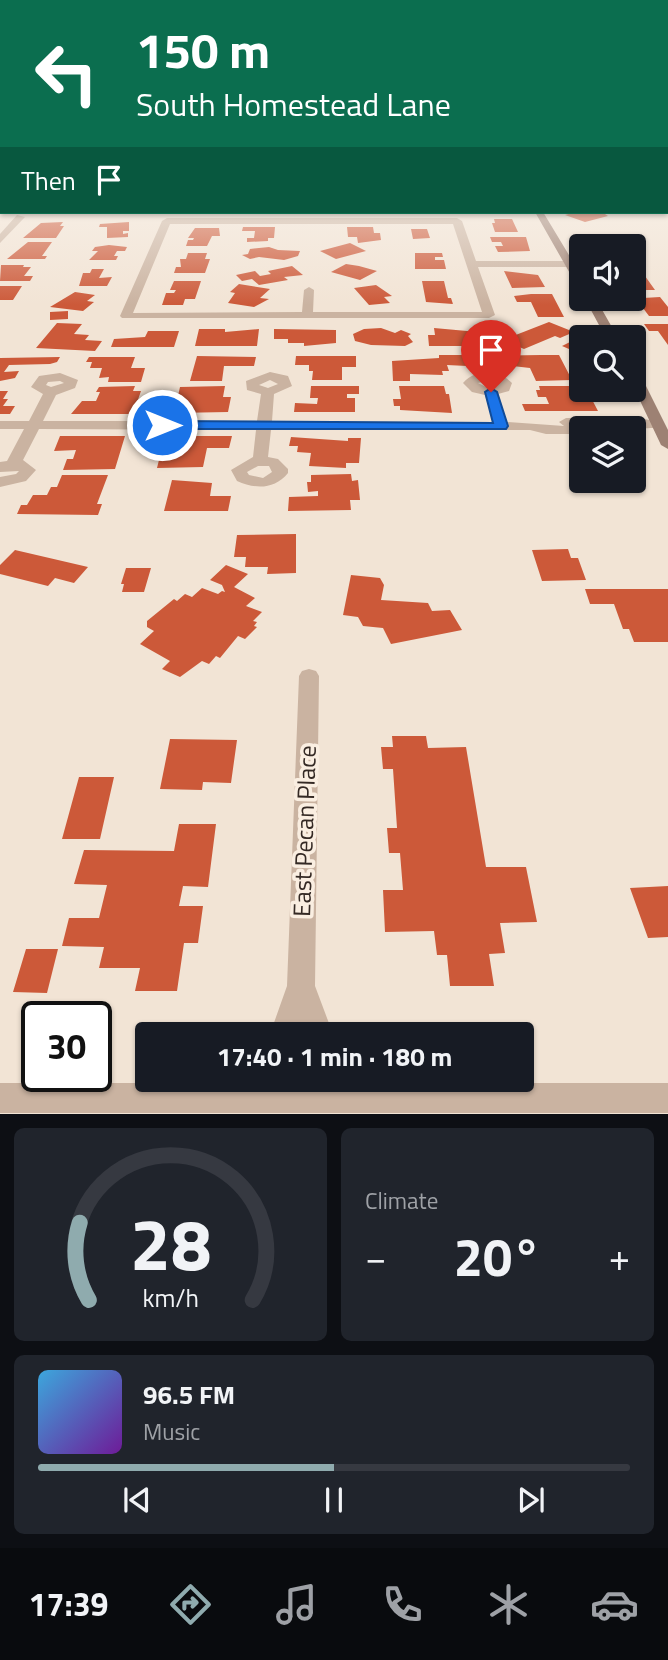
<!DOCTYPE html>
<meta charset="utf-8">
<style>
:root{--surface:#171b24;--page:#20242c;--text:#f1f3f6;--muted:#9ea1a6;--line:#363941;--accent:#8fabae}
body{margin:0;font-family:"Titillium Web",sans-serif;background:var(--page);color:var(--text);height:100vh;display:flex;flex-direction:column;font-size:26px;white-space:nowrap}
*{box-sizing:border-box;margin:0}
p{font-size:23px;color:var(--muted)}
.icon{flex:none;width:38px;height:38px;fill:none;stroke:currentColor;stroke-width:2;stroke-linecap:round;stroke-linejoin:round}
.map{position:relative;height:1114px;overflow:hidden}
.drawer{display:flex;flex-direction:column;gap:14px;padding:14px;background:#0d0f14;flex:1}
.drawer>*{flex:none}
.top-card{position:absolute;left:0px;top:0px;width:668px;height:214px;box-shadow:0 2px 5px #0004;background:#0b6e4f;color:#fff;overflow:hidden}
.tools{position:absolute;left:569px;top:234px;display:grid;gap:14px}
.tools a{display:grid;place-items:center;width:77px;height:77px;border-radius:7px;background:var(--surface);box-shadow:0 2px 5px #0004;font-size:35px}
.speed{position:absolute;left:21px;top:1001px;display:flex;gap:14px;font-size:35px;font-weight:700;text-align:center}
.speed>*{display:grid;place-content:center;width:91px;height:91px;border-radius:50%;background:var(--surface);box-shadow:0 2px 5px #0004;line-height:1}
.speed .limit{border:4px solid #111;border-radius:10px;background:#fff;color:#111}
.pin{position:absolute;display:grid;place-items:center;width:60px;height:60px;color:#fff;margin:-72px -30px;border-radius:50% 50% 50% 0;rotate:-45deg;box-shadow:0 0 7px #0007}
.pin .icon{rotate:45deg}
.me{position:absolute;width:77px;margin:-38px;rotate:90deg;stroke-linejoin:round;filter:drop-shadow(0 0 5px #0008)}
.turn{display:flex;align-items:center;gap:24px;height:147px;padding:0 21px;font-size:32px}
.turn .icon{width:91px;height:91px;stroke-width:2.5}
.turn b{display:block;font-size:49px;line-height:60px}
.then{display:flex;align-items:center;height:66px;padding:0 21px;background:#0003;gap:14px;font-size:26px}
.big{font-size:52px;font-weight:700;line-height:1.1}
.drawer .card{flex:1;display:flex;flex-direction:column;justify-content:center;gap:10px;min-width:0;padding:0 24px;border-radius:10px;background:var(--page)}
.drawer .dial{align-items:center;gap:0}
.dial svg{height:182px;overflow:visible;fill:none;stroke:var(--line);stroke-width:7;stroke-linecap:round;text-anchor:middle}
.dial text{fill:var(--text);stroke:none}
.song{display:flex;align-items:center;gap:21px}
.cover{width:84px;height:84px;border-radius:10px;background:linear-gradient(135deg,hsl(200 70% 55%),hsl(280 70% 35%))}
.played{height:7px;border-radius:4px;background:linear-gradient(90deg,var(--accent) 50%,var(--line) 50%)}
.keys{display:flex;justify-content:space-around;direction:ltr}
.heat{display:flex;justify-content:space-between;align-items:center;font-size:38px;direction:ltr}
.drawer .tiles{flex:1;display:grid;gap:14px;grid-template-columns:1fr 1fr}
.card:last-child{grid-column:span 2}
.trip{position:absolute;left:135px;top:1022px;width:399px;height:70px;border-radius:7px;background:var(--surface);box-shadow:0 2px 5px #0004;font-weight:700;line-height:70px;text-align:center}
.tab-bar{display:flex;height:112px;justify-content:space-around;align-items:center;background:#090b0e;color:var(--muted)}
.tab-bar .icon{width:49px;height:49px}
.tab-bar .current{color:var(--accent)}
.tab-bar b{font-size:32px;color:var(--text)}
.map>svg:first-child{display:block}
</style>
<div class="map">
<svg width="668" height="1114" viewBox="0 0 668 1114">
<rect width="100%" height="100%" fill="#f2e4d5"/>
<!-- building -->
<path fill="#cc5939" d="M576,212H602L608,216L585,222L565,215Z
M494,219H512L518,232H495L492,223H495Z
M63,222L60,226H64L56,238H23L41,223Z
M129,222V231H123V234L128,233V237L107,238V227H99L100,224Z
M243,227H275L274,238H268V241L247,242V238H254L255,231H242Z
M347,227H373L374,233H380L381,240L358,243L357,237H348Z
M195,228H219L220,236H212L207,246H186L188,240H193L194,238H188Z
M411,229H427L430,238L413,239Z
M588,236H615L623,246H595Z
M490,237H526L530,251L498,252L495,246H503L501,242H492Z
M28,242H52L42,256H47L45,259H7Z
M350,243L366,251L336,259L320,251Z
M109,245L127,247L125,251H117L114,256H118L116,260H89L98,251H92L95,247Z
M269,247L278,250L300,251L298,256L284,260L259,257L250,259L242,255L248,254L250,249Z
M188,253H207L205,259H210L205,273H174L176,267H181L180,259H186Z
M415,253H442L443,257H435V260H444L446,269H415Z
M346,264L359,266L377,271L360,280L331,272Z
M1,265H24L23,267H31L24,276H33L30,281H0Z
M292,266L303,275L284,277L288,280L259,285L252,279L242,281L236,275L255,271L260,276L271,274L268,271Z
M92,269H104L99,278L112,277L107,286H79L83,273H90Z
M504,271L538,275L545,287L512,288Z
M634,276H645L655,290H634Z
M174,281H201L195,299H185L183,305H162L166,293H174L176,290H170Z
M422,281H444L448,298H451L453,304L426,302Z
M239,284L270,289L260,298L269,299L254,307L228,303L235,293L230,292Z
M376,285L392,296L384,297L390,303L369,305L354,288Z
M0,286H22L13,300H0Z
M75,292L95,295L87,301L94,302L83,311L50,307Z
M531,294H552L564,317H538L531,302H517L514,296Z
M660,297L668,307V316H649L640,304H629L626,299Z
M68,311V319L50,320V312Z
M549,322L574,332L560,338L555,336L524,349L503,340Z
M57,323L82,324L74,334L89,335L85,340L102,341L95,351L36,348Z
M644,324H668V345L658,331H649Z
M381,328L395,333L401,330L411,334L408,336L413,342L405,346L371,345L355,341L353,334L364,329Z
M434,328L489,333L492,346H429L428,335H435Z
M199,329H225V332L259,329L257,346H195Z
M274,329L336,330V343L304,346V343H288V339H274Z
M148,331H179L174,347H111L114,339L145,337Z
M578,338L581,340V349L576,352L562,346Z
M439,355H474L476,362H466L467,366L447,365L449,371H442L443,375L410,374V381H393L392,361L439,358Z
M541,355H559L572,380L536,381L530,368L488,363L485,356Z
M197,356L256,357L254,366H224L222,381H190Z
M296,356H356V367H342V380H312L313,371H309V365H295Z
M60,357L57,362L50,364L9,365L4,372L19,371L15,378L0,381V358Z
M89,357H135L131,368H145L141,382H108L109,377L99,378L102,368H90L92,362H86Z
M135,386L133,391H141L133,414H71L82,401H96L100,392H96L99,387Z
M225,386L223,397H231L228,412L174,413L180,387Z
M311,386H359V394H347V398H355V412H294L295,403L317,404L318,398H310Z
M399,386H444L446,394H449L452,413L400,410V406H394L393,399H401Z
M539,386H581V390H587L598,411H525L522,404H549L546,397H538L536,390H540Z
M0,391H8L3,399H8L3,406H15L10,414H0Z
M60,436H125L115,469L63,470L67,459H73L76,450L54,451Z
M165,436H232L229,448H207L203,467L157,468Z
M291,437L348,441V438H361L359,463H346V468L309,466L311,453L297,452L298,446H289Z
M351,474L352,481L358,480L360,500H350L351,510L288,511L289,497L318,496V491L308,492L307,482H311V475Z
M62,475H108L97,504H102L98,515L17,514L21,505H27L33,495H47L51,487H57Z
M172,480L212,483L210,496H231L228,511H164Z
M296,534V573L267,574L268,567H245L246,557H234L237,535Z
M568,549L571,558H578L586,580L542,581L532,550Z
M15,550L88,567L74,583L55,578L48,586L0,574V565Z
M226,565L248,574L234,587L255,598L246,606L262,612L253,621L257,622L254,626L257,627L245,639L238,636L220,658L216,656L209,664L202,661L180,677L162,669L170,661L140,644L154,631L147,627V621L174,599L177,601L185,594L192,597L202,588L218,594L222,591L225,592L222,585L210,580Z
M126,568H151L144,592H122L124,584H121Z
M351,575L380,578L384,585L381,600L428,603L432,611L450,610L462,630L391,644L383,628L363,626L358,617L343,615Z
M585,589H668V642H634L629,629H623L614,604H590Z
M392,736H426L428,748L466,747L486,867H526L537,922L500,923L505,953L489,954L494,986H450L447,955H437L434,931L385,932L383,890H403L400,853H389L387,828H397L393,769H383L381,747H393Z
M170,739L237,740L231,783L203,782L202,790L160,789Z
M79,777H114L100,839H62Z
M179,824H216L208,887L183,886L179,906H203L198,943H184L177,991H135L140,968H99L104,947L62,946L69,918H99L107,885L74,884L84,850L174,851Z
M668,886V937L648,938L630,888Z
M26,949H58L47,993L13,992Z"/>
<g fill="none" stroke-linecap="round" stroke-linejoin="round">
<!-- street -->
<path fill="#cab3a1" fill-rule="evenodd" d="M0,153H2V157H0Z
M0,180H2V184H0Z
M17,215L25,217L0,243V234Z
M167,218H457L462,221L476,261H570L575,264L570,267H478L495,315L489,318H122L120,316L162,221ZM170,224H453L482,312H313L314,290L309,287L304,290L302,312L133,313Z
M270,372L288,376L292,386L274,394L272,421L493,422L485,395L472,392L463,383C477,368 498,369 512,383L509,391L498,394L507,422L564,426L559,422L566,418C588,418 649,413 664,426C658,431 598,426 583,426L587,429H581V434H546L530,430H271L268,457L278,459L288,469V473C274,490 255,489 237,481L231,470L253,457L256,430L39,429L23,460L36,470L26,481L0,487V477L16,474L19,471L0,472V462L7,461L24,429H0V421H29L43,394L31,387L39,376L60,373L78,380L75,388L56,395L43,421H257L261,394L247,390L246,381ZM270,380L278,384L268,388L259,385ZM491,380L498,386L486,387L478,383ZM60,381L64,383L51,387L46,385L48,382ZM258,466H269L272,472L263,478L249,475L247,472Z
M309,669L316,671L319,676L315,986L330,1026L329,1034H270L287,986L299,676L302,671Z
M288,1080H319L318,1083H668V1113H0V1083H286Z"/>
<!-- secondary -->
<path fill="#9d8173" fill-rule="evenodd" d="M668,192V198H667V193Z
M535,212H543L581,275V287L576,284Z
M585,299H596L618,338H606Z
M634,372L641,376L668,430V449L661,445L634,388Z"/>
</g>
<!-- sky -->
<linearGradient id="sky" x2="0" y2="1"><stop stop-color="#79b2d2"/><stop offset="0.49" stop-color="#f9f3ec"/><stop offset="1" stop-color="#f9f3ec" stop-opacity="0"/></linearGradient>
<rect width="668" height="305" fill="url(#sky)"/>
<!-- route -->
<path fill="#1a73e8" stroke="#114b97" stroke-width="2" d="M491,388L497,392L508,426L506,429H162L155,425L162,421L493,423L485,392Z"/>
<g text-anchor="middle" stroke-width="7" stroke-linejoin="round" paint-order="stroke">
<!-- near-street labels -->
<g font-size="24" fill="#342924" stroke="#faeee1">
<text transform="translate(305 831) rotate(-88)" y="8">East Pecan Place</text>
</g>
</g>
</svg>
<div class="tools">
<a><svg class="icon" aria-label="sound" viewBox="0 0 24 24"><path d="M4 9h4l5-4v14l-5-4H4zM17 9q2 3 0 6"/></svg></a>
<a><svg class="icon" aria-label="search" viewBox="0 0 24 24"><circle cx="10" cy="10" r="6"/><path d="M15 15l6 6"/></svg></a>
<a><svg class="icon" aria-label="layers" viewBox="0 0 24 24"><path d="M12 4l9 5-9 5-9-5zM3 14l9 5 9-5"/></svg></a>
</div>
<div class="speed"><div class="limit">30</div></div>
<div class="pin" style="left:491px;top:392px;background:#d93025"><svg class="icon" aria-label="arrive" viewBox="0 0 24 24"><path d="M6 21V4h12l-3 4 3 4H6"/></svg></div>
<svg class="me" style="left:162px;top:425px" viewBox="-20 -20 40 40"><circle r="17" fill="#1a73e8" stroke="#fff" stroke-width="3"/><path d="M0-11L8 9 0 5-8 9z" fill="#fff"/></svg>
<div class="trip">17:40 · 1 min · 180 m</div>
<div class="top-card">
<div class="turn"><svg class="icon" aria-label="left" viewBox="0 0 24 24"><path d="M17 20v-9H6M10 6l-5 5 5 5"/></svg><div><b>150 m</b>South Homestead Lane</div></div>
<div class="then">Then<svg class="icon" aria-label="arrive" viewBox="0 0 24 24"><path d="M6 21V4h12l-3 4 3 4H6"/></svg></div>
</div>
</div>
<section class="drawer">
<div class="tiles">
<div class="card dial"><svg viewBox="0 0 100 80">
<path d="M14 69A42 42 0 1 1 86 69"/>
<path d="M14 69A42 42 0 0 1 10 35" stroke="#8fabae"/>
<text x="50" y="56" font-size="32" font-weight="700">28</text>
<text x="50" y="72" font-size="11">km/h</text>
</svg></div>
<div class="card"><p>Climate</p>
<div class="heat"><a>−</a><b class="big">20°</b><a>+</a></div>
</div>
<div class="card">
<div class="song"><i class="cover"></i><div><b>96.5 FM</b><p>Music</p></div></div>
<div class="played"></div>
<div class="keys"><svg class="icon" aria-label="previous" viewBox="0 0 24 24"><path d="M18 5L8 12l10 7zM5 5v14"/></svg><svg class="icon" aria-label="pause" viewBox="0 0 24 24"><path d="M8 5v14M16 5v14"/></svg><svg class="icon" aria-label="next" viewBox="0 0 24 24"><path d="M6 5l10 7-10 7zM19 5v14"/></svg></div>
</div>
</div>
</section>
<nav class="tab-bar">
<b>17:39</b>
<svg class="icon current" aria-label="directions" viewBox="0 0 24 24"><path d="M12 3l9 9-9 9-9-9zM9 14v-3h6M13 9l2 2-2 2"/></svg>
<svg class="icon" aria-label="music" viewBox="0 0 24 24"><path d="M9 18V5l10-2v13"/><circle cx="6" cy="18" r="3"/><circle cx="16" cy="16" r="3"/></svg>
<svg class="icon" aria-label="phone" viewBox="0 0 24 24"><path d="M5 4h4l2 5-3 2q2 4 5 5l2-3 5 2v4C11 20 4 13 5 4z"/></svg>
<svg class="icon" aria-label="climate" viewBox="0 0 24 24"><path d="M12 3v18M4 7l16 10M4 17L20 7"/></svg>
<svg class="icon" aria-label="car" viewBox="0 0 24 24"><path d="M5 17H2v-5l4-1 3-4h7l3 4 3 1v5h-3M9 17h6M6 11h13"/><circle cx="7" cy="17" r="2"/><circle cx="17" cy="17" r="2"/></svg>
</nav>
